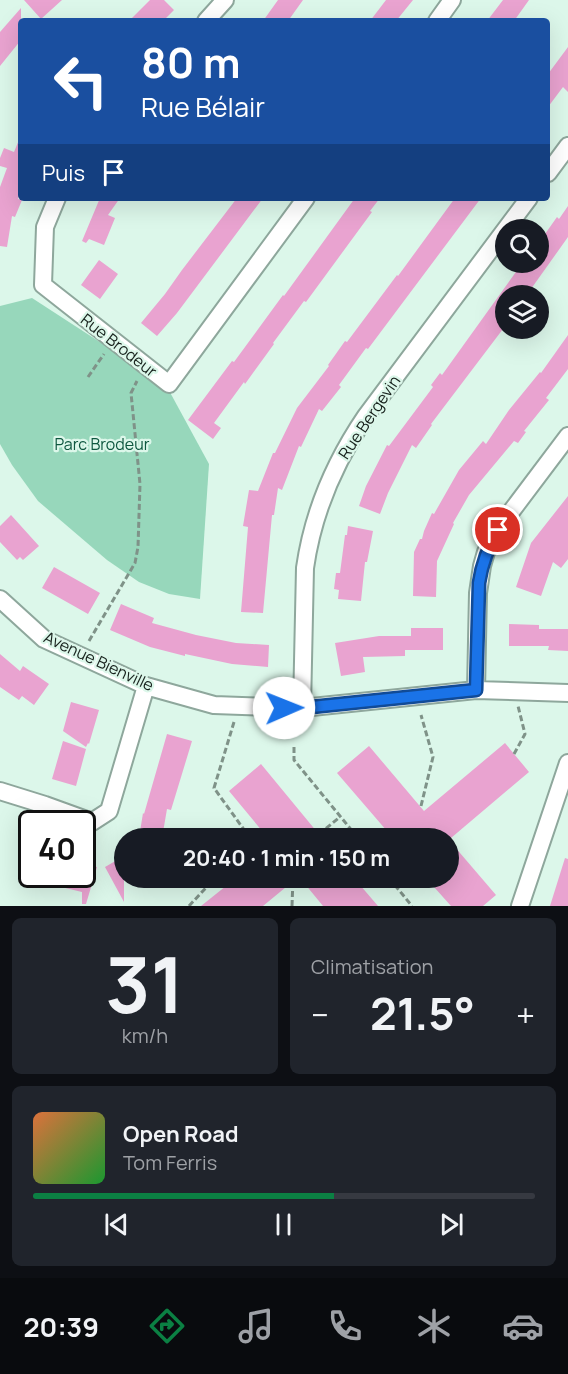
<!DOCTYPE html>
<html lang="fr">
<meta charset="utf-8">
<style>
:root{--surface:#171b24;--page:#20242c;--text:#f1f3f6;--muted:#9ea1a6;--line:#363941;--accent:#0b8043}
body{margin:0;font-family:Manrope,sans-serif;background:var(--page);color:var(--text);height:100vh;display:flex;flex-direction:column;font-size:22px;white-space:nowrap}
*{box-sizing:border-box;margin:0}
p{font-size:20px;color:var(--muted)}
.icon{flex:none;width:33px;height:33px;fill:none;stroke:currentColor;stroke-width:2;stroke-linecap:round;stroke-linejoin:round}
.map{position:relative;height:906px;overflow:hidden}
.side{display:flex;flex-direction:column;gap:12px;padding:12px;background:#0d0f14;flex:1}
.side>*{flex:none}
.hud{position:absolute;left:18px;top:18px;width:532px;height:183px;border-radius:6px;box-shadow:0 6px 24px #0002;background:#1a4fa0;color:#fff;overflow:hidden}
.controls{position:absolute;left:495px;top:219px;display:grid;gap:12px}
.controls a{display:grid;place-items:center;width:54px;height:54px;border-radius:50%;background:var(--surface);box-shadow:0 6px 24px #0002;font-size:30px}
.speed{position:absolute;left:18px;top:810px;display:flex;gap:12px;font-size:30px;font-weight:700;text-align:center}
.speed>*{display:grid;place-content:center;width:78px;height:78px;border-radius:50%;background:var(--surface);box-shadow:0 6px 24px #0002;line-height:1}
.speed .limit{border:3px solid #111;border-radius:9px;background:#fff;color:#111}
.pin{position:absolute;display:grid;place-items:center;width:51px;height:51px;color:#fff;margin:-26px;border:3px solid #fff;border-radius:50%;box-shadow:0 2px 6px #0007}
.me{position:absolute;width:66px;margin:-33px;rotate:89deg;stroke-linejoin:round;filter:drop-shadow(0 0 4px #0008)}
.turn{display:flex;align-items:center;gap:21px;height:126px;padding:0 24px;font-size:27px}
.turn .icon{width:78px;height:78px;stroke-width:2.5}
.turn b{display:block;font-size:42px;line-height:51px}
.then{display:flex;align-items:center;height:57px;padding:0 24px;background:#0003;gap:12px;font-size:22px}
.big{font-size:45px;font-weight:700;line-height:1.1}
.side .card{flex:1;display:flex;flex-direction:column;justify-content:center;gap:9px;min-width:0;padding:0 21px;border-radius:9px;background:var(--page)}
.side .dial{align-items:center;gap:0}
.dial b{font-size:78px;line-height:1}
.song{display:flex;align-items:center;gap:18px}
.cover{width:72px;height:72px;border-radius:9px;background:linear-gradient(135deg,hsl(20 70% 55%),hsl(130 70% 35%))}
.played{height:6px;border-radius:3px;background:linear-gradient(90deg,var(--accent) 60%,var(--line) 60%)}
.keys{display:flex;justify-content:space-around;direction:ltr}
.heat{display:flex;justify-content:space-between;align-items:center;font-size:33px;direction:ltr}
.side .tiles{flex:1;display:grid;gap:12px;grid-template-columns:1fr 1fr}
.card:last-child{grid-column:span 2}
.trip{position:absolute;left:114px;top:828px;width:345px;height:60px;border-radius:30px;background:var(--surface);box-shadow:0 6px 24px #0002;font-weight:700;line-height:60px;text-align:center}
.dock{display:flex;height:96px;justify-content:space-around;align-items:center;background:#090b0e;color:var(--muted)}
.dock .icon{width:42px;height:42px}
.dock .current{color:var(--accent)}
.dock b{font-size:27px;color:var(--text)}
.map>svg:first-child{display:block}
</style>
<div class="map">
<svg width="568" height="906" viewBox="0 0 568 906">
<rect width="100%" height="100%" fill="#dcf7ea"/>
<!-- green -->
<path fill="#97d7bb" d="M32,298L166,385L209,464L200,599L169,594L139,582L107,560L38,501L12,465L0,444V306Z"/>
<!-- building -->
<path fill="#e9a3d0" d="M24,0H62L41,19Z
M150,0H164L174,10L163,21H129Z
M278,0H303L288,21H263Z
M386,0H413L396,21H370Z
M503,0H529L514,21H487Z
M21,8V40L0,66V32Z
M568,47V92L563,87L548,107V74Z
M21,135V190L18,199L22,200L15,217L12,216L7,247L0,246V187L7,168L0,166V158L4,148L14,152Z
M100,198H120L108,215L115,218L104,245L89,239L86,243L82,241Z
M237,198H263L177,313L157,336L141,323L165,294L182,270Z
M355,198H380L370,211L372,212L306,302L304,301L273,343L274,344L245,384L244,382L214,423L221,428L213,439L188,420L232,361L234,362L283,295L284,296Z
M455,198H481L368,349L366,348L339,385L341,387L322,411L319,409L301,447L299,446L282,490L278,488L274,515H272L263,613L241,612L248,527L243,526L249,490L258,491L273,453H275L297,408L329,366L328,365L345,341L347,342L397,275L398,276Z
M568,206V237L526,296H506V325L431,424L432,425L416,448L412,445L388,493L380,514L359,506L366,486L387,445L389,446L433,387L431,385L440,373L442,375L523,262H538V244L557,217L559,219Z
M99,260L118,274L100,299L81,285Z
M568,335V369L546,398L549,400L524,431L526,432L518,443L514,441L469,495L453,523L454,524L437,561L436,597L413,596L414,552L420,539H422L424,531L432,513L434,514L459,470L483,441L486,444L509,410L540,372L541,373Z
M568,496V559L561,568L553,562L541,596L516,587L531,543Z
M11,515L39,546L23,560L20,557L17,560L0,542V526Z
M348,526L373,531L367,562H365L361,601L338,599L339,590L334,589L336,573H340L345,535H347Z
M54,567L100,593L88,614L42,588Z
M121,604L154,618L152,623L196,635L236,643L269,645L268,667L232,664L185,654V656L150,647L110,630Z
M509,624L539,625V629H568V651L548,650L549,646H509Z
M411,628H443V650H405V656L363,657L365,672L341,676L335,643L379,636H411Z
M0,654L20,671L23,666L49,684L34,705L22,696L19,700L0,687Z
M71,702L99,710L89,744L88,743L86,747L63,731Z
M167,734L192,741L171,810L167,809L162,838H139L143,813L144,814Z
M63,741L86,749L76,786L52,779Z
M505,743L529,772L451,838H393L337,773L369,746L424,811Z
M261,764L322,838H268L229,791Z
M448,839L496,895L483,906H451L426,878H448Z
M124,856V902L105,867Z
M565,858L568,859V906H550Z
M82,863L97,867L86,904H82V892L57,886L60,874H82Z
M236,878H297L263,906H201Z
M300,878H354L378,906H323Z"/>
<g fill="none" stroke-linecap="round" stroke-linejoin="round">
<!-- minor casing -->
<g stroke="#8ea79c" stroke-width="20">
<path id="minor" d="M206,21L225,0
M437,21L452,0
M548,173L568,146
M57,198L45,227L43,285L169,384L306,198
M0,599L44,639L146,686L214,705L302,708L476,690L568,693
M476,690L478,593L482,566L486,552L504,521L568,436
M302,708L305,568C313,512 334,463 366,416L529,198
M0,791L45,805L92,822L109,811L146,686
M520,906L568,763"/>
</g>
<!-- path -->
<path stroke="#7f9288" stroke-width="3" stroke-dasharray="6 3" stroke-linecap="butt" d="M88,377L104,354
M89,641L135,563L138,547L140,484L131,393L137,381
M234,722L214,788L250,838
M294,747V760L358,838
M514,754L525,734L518,706
M421,806L433,757L421,715
M319,834L340,817
M389,878L412,906
M189,906L215,878
M292,906L293,878"/>
<!-- minor -->
<use href="#minor" stroke="#fff" stroke-width="16"/>
</g>
<g fill="none" stroke-linecap="round" stroke-linejoin="round">
<!-- route casing -->
<g stroke="#114b97" stroke-width="15">
<path id="route" d="M284,708H302L476,690L479,583C482,563 488,547 498,530"/>
</g>
<!-- route -->
<use href="#route" stroke="#1a73e8" stroke-width="10"/>
</g>
<g text-anchor="middle" stroke-width="4.5" stroke-linejoin="round" paint-order="stroke">
<!-- street labels -->
<g font-size="16" fill="#17211c" stroke="#dcf7ea">
<text transform="translate(119 345) rotate(38)" y="6">Rue Brodeur</text>
<text transform="translate(369 417) rotate(-56)" y="6">Rue Bergevin</text>
<text transform="translate(99 661) rotate(25)" y="6">Avenue Bienville</text>
</g>
<!-- park labels -->
<g font-size="16" fill="#0e573f" stroke="#dcf7ea">
<text x="102" y="450">Parc Brodeur</text>
</g>
</g>
</svg>
<div class="controls">
<a><svg class="icon" aria-label="search" viewBox="0 0 24 24"><circle cx="10" cy="10" r="6"/><path d="M15 15l6 6"/></svg></a>
<a><svg class="icon" aria-label="layers" viewBox="0 0 24 24"><path d="M12 4l9 5-9 5-9-5zM3 14l9 5 9-5"/></svg></a>
</div>
<div class="speed"><div class="limit">40</div></div>
<div class="pin" style="left:498px;top:530px;background:#d93025"><svg class="icon" aria-label="arrive" viewBox="0 0 24 24"><path d="M6 21V4h12l-3 4 3 4H6"/></svg></div>
<svg class="me" style="left:284px;top:708px" viewBox="-20 -20 40 40"><circle r="19" fill="#fff"/><path d="M0-13L10 11 0 6-10 11z" fill="#1a73e8"/></svg>
<div class="trip">20:40 · 1 min · 150 m</div>
<div class="hud">
<div class="turn"><svg class="icon" aria-label="left" viewBox="0 0 24 24"><path d="M17 20v-9H6M10 6l-5 5 5 5"/></svg><div><b>80 m</b>Rue Bélair</div></div>
<div class="then">Puis<svg class="icon" aria-label="arrive" viewBox="0 0 24 24"><path d="M6 21V4h12l-3 4 3 4H6"/></svg></div>
</div>
</div>
<section class="side">
<div class="tiles">
<div class="card dial"><b>31</b><p>km/h</p></div>
<div class="card"><p>Climatisation</p>
<div class="heat"><a>−</a><b class="big">21.5°</b><a>+</a></div>
</div>
<div class="card">
<div class="song"><i class="cover"></i><div><b>Open Road</b><p>Tom Ferris</p></div></div>
<div class="played"></div>
<div class="keys"><svg class="icon" aria-label="previous" viewBox="0 0 24 24"><path d="M18 5L8 12l10 7zM5 5v14"/></svg><svg class="icon" aria-label="pause" viewBox="0 0 24 24"><path d="M8 5v14M16 5v14"/></svg><svg class="icon" aria-label="next" viewBox="0 0 24 24"><path d="M6 5l10 7-10 7zM19 5v14"/></svg></div>
</div>
</div>
</section>
<nav class="dock">
<b>20:39</b>
<svg class="icon current" aria-label="directions" viewBox="0 0 24 24"><path d="M12 3l9 9-9 9-9-9zM9 14v-3h6M13 9l2 2-2 2"/></svg>
<svg class="icon" aria-label="music" viewBox="0 0 24 24"><path d="M9 18V5l10-2v13"/><circle cx="6" cy="18" r="3"/><circle cx="16" cy="16" r="3"/></svg>
<svg class="icon" aria-label="phone" viewBox="0 0 24 24"><path d="M5 4h4l2 5-3 2q2 4 5 5l2-3 5 2v4C11 20 4 13 5 4z"/></svg>
<svg class="icon" aria-label="climate" viewBox="0 0 24 24"><path d="M12 3v18M4 7l16 10M4 17L20 7"/></svg>
<svg class="icon" aria-label="car" viewBox="0 0 24 24"><path d="M5 17H2v-5l4-1 3-4h7l3 4 3 1v5h-3M9 17h6M6 11h13"/><circle cx="7" cy="17" r="2"/><circle cx="17" cy="17" r="2"/></svg>
</nav>
